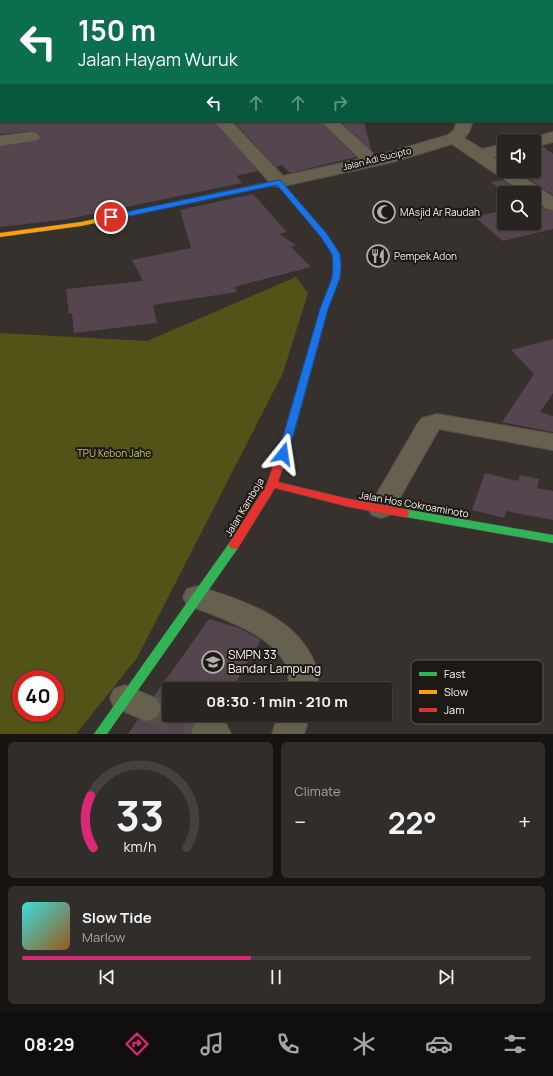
<!DOCTYPE html>
<meta charset="utf-8">
<style>
:root{--surface:#282521;--page:#302d2a;--text:#f1f3f6;--muted:#a5a5a5;--line:#44423f;--accent:#db2777}
body{margin:0;font-family:Manrope,sans-serif;background:var(--page);color:var(--text);height:100vh;display:flex;flex-direction:column;font-size:15px;white-space:nowrap}
*{box-sizing:border-box;margin:0}
p{font-size:13px;color:var(--muted)}
.icon{flex:none;width:22px;height:22px;fill:none;stroke:currentColor;stroke-width:2;stroke-linecap:round;stroke-linejoin:round}
.map{position:relative;height:734px;overflow:hidden}
.drawer{display:flex;flex-direction:column;gap:8px;padding:8px;background:#161412;flex:1}
.drawer>*{flex:none}
.hud{position:absolute;left:0px;top:0px;width:553px;height:122px;box-shadow:0 1px 3px #0004,0 0 0 1px var(--line);background:#0b6e4f;color:#fff;overflow:hidden}
.controls{position:absolute;left:497px;top:134px;display:grid;gap:8px}
.controls a{display:grid;place-items:center;width:44px;height:44px;border-radius:4px;background:var(--surface);box-shadow:0 1px 3px #0004,0 0 0 1px var(--line);font-size:20px}
.speed{position:absolute;left:12px;top:670px;display:flex;gap:8px;font-size:20px;font-weight:700;text-align:center}
.speed>*{display:grid;place-content:center;width:52px;height:52px;border-radius:50%;background:var(--surface);box-shadow:0 1px 3px #0004,0 0 0 1px var(--line);line-height:1}
.speed .limit{border:6px solid #d22;background:#fff;color:#111}
.pin{position:absolute;display:grid;place-items:center;width:34px;height:34px;color:#fff;margin:-17px;border:2px solid #fff;border-radius:50%;box-shadow:0 1px 4px #0007}
.me{position:absolute;width:44px;margin:-22px;rotate:15deg;stroke-linejoin:round;filter:drop-shadow(0 0 3px #0008)}
.turn{display:flex;align-items:center;gap:14px;height:84px;padding:0 12px;font-size:18px}
.turn .icon{width:52px;height:52px;stroke-width:2.5}
.turn b{display:block;font-size:28px;line-height:34px}
.lanes{display:flex;align-items:center;height:38px;padding:0 12px;background:#0003;justify-content:center;gap:20px;direction:ltr}
.lanes .off{opacity:.35}
.big{font-size:30px;font-weight:700;line-height:1.1}
.drawer .tile{flex:1;display:flex;flex-direction:column;justify-content:center;gap:6px;min-width:0;padding:0 14px;border-radius:6px;background:var(--page)}
.drawer .dial{align-items:center;gap:0}
.dial svg{height:104px;overflow:visible;fill:none;stroke:var(--line);stroke-width:7;stroke-linecap:round;text-anchor:middle}
.dial text{fill:var(--text);stroke:none}
.song{display:flex;align-items:center;gap:12px}
.cover{width:48px;height:48px;border-radius:6px;background:linear-gradient(135deg,hsl(180 70% 55%),hsl(30 70% 35%))}
.played{height:4px;border-radius:2px;background:linear-gradient(90deg,var(--accent) 45%,var(--line) 45%)}
.keys{display:flex;justify-content:space-around;direction:ltr}
.heat{display:flex;justify-content:space-between;align-items:center;font-size:22px;direction:ltr}
.drawer .tiles{flex:1;display:grid;gap:8px;grid-template-columns:1fr 1fr}
.tile:last-child{grid-column:span 2}
.trip{position:absolute;left:162px;top:682px;width:230px;height:40px;border-radius:4px;background:var(--surface);box-shadow:0 1px 3px #0004,0 0 0 1px var(--line);font-weight:700;line-height:40px;text-align:center}
.menu{display:flex;height:64px;justify-content:space-around;align-items:center;background:#100f0d;color:var(--muted)}
.menu .icon{width:28px;height:28px}
.menu .selected{color:var(--accent)}
.menu b{font-size:18px;color:var(--text)}
.map>svg:first-child{display:block}
</style>
<div class="map">
<svg width="553" height="734" viewBox="0 0 553 734">
<rect width="100%" height="100%" fill="#36312c"/>
<!-- green -->
<path fill="#515416" fill-rule="evenodd" d="M296,277L308,293L283,373L137,658L76,734H0V333L147,341ZM21,679H55V713H21Z"/>
<!-- building -->
<path fill="#54454e" d="M0,121H213L258,171L236,176L242,183L68,219L0,227V147L38,141L41,138L39,133L32,131L0,134Z
M233,121H320L356,157L290,173L282,165L276,167Z
M340,121H364L371,150Z
M542,146L553,154V195L517,171H534V148Z
M502,180L521,193H505L491,182Z
M253,194L287,232L279,234L296,245L291,247L311,267L234,287L237,292L153,305L157,323L74,333L72,313L69,314L66,289L143,281L132,260L191,248L180,210Z
M534,202L546,210L553,211V229L503,241L475,217L504,210V223H534Z
M553,339V393L540,412L553,416V432L502,422L534,374L511,350Z
M485,473L518,481L520,475L539,479L537,488L553,491V520L506,511L504,518L472,510Z
M209,619L239,628L261,640L232,689H169V715H217L215,718L206,716L195,720L190,730L191,734H128L138,719L147,722L158,718L162,707L158,698L154,696Z"/>
<g fill="none" stroke-linecap="round" stroke-linejoin="round">
<!-- street-tunnel -->
<path stroke="#534e49" stroke-width="28" stroke-dasharray="28 14" stroke-linecap="butt" d="M146,708L207,731"/>
<!-- street casing -->
<g stroke="#54504c" stroke-width="2">
<path id="street" d="M103,0H116V1H103Z
M483,0H495V1H483Z
M507,0H519V1H507Z
M552,4H553V12H552Z
M214,121H231L283,176L360,159L321,121H338L376,156L448,135L454,130L457,121H473L469,132L464,138L482,149L504,144V154L493,157L504,164V171H514L553,197V210L547,209L534,200V193H524L452,144L393,162L279,187L273,186Z
M32,132L38,134L40,137L38,140L0,146V136Z
M553,132V142L534,147V141H527L528,139Z
M437,414L553,434V450L439,429L390,515L381,518L372,515L368,509L418,423L422,418Z
M197,586C239,599 291,615 312,657C317,667 320,677 317,689H287C301,642 219,617 187,605L183,597L187,589Z
M125,685L157,699L161,708L157,717L146,721L114,707L110,698L114,689Z
M278,715H310L304,734H272Z
M207,717L226,724L231,734H193L191,731L196,721Z"/>
</g>
<!-- fast casing -->
<g stroke="#54504c" stroke-width="1">
<path id="fast" d="M279,180L281,181L327,234L340,254L341,266L340,278L328,309L294,433L289,436L284,433L320,309L332,278L333,266L332,254L321,237L277,184L202,200L198,198L202,196Z
M404,509L553,535V543L400,516L399,513L400,510Z
M234,541L238,542L239,545L238,548L107,734H94L230,542Z"/>
</g>
<!-- slow casing -->
<g stroke="#54504c" stroke-width="1">
<path id="slow" d="M202,196H205V200L81,226L0,237V233L81,222Z"/>
</g>
<!-- jam casing -->
<g stroke="#54504c" stroke-width="1">
<path id="jam" d="M289,430L294,433L278,482L349,499L404,509L408,510L409,513L408,516L404,517L349,507L275,488L238,548L234,549L230,548L229,545L230,542L267,484L284,433Z"/>
</g>
<!-- street -->
<use href="#street" fill="#66614f" fill-rule="evenodd"/>
<!-- fast -->
<use href="#fast" fill="#30b455" fill-rule="evenodd"/>
<!-- slow -->
<use href="#slow" fill="#ff9f0a" fill-rule="evenodd"/>
<!-- jam -->
<use href="#jam" fill="#e5322d" fill-rule="evenodd"/>
</g>
<!-- route -->
<path fill="#1a73e8" stroke="#114b97" d="M279,180L281,181L327,234L340,254L341,266L340,278L328,309L288,454L283,457L278,454L320,309L332,278L333,266L332,254L321,237L277,185L111,220L107,217L111,215Z"/>
<!-- icons -->
<defs>
<g id="mosque-ring" transform="scale(1.15)"><circle r="9.5" fill="#1d1a16" stroke="#b4afaa" stroke-width="1.5"/><path d="M3.5-4.9A6 6 0 1 0 3.5 4.9A5 5 0 1 1 3.5-4.9Z" fill="#b4afaa"/></g>
<g id="restaurant-ring" transform="scale(1.15)"><circle r="9.5" fill="#1d1a16" stroke="#b4afaa" stroke-width="1.5"/><path d="M-5-6h1v4h1v-4h1v4h1v-4h1v5L-1.5 .5V6h-2V.5L-5-1ZM5-6V6H3V1.5H1.5Q1.5-4 5-6Z" fill="#b4afaa"/></g>
<g id="school-ring" transform="scale(1.15)"><circle r="9.5" fill="#1d1a16" stroke="#b4afaa" stroke-width="1.5"/><path d="M0-5L7-2L0 1L-7-2ZM-4 1L0 2.5L4 1V4Q0 6-4 4Z" fill="#b4afaa"/></g>
</defs>
<g fill-rule="evenodd">
<use href="#mosque-ring" x="384" y="212"/>
<use href="#restaurant-ring" x="378" y="256"/>
<use href="#school-ring" x="213" y="662"/>
</g>
<g text-anchor="middle" stroke-width="4" stroke-linejoin="round" paint-order="stroke">
<!-- far-street labels -->
<g font-size="9" fill="#f8f3ee" stroke="#1d1a16">
<text transform="translate(377 159) rotate(-14)" y="3">Jalan Adi Sucipto</text>
</g>
<!-- poi labels -->
<g font-size="10" fill="#f8f3ee" stroke="#1d1a16" text-anchor="start">
<text x="400" y="216">MAsjid Ar Raudah</text>
<text x="394" y="260">Pempek Adon</text>
</g>
<!-- park labels -->
<g font-size="10" fill="#c5cf4f" stroke="#1d1a16">
<text x="114" y="457">TPU Kebon Jahe</text>
</g>
<!-- street labels -->
<g font-size="10" fill="#f8f3ee" stroke="#1d1a16">
<text transform="translate(414 504) rotate(10)" y="4">Jalan Hos Cokroaminoto</text>
<text transform="translate(244 507) rotate(-59)" y="4">Jalan Kamboja</text>
</g>
<!-- near-poi labels -->
<g font-size="12" fill="#f8f3ee" stroke="#1d1a16" text-anchor="start">
<text x="228" y="659">SMPN 33<tspan x="228" dy="14">Bandar Lampung</tspan></text>
</g>
</g>
<!-- legend -->
<rect x="411" y="660" width="132" height="64" rx="6" fill="#1d1a16" stroke="#5f5b57" stroke-width="1"/>
<rect x="419" y="672" width="18" height="4" fill="#30b455"/>
<rect x="419" y="690" width="18" height="4" fill="#ff9f0a"/>
<rect x="419" y="708" width="18" height="4" fill="#e5322d"/>
<g font-size="11" fill="#f8f3ee">
<text x="444" y="678">Fast</text>
<text x="444" y="696">Slow</text>
<text x="444" y="714">Jam</text>
</g>
</svg>
<div class="controls">
<a><svg class="icon" aria-label="sound" viewBox="0 0 24 24"><path d="M4 9h4l5-4v14l-5-4H4zM17 9q2 3 0 6"/></svg></a>
<a><svg class="icon" aria-label="search" viewBox="0 0 24 24"><circle cx="10" cy="10" r="6"/><path d="M15 15l6 6"/></svg></a>
</div>
<div class="speed"><div class="limit">40</div></div>
<div class="pin" style="left:111px;top:217px;background:#d93025"><svg class="icon" aria-label="arrive" viewBox="0 0 24 24"><path d="M6 21V4h12l-3 4 3 4H6"/></svg></div>
<svg class="me" style="left:283px;top:454px" viewBox="-20 -20 40 40"><path d="M0-17L14 15 0 8-14 15z" fill="#1a73e8" stroke="#fff" stroke-width="4"/></svg>
<div class="trip">08:30 · 1 min · 210 m</div>
<div class="hud">
<div class="turn"><svg class="icon" aria-label="left" viewBox="0 0 24 24"><path d="M17 20v-9H6M10 6l-5 5 5 5"/></svg><div><b>150 m</b>Jalan Hayam Wuruk</div></div>
<div class="lanes"><svg class="icon" aria-label="left" viewBox="0 0 24 24"><path d="M17 20v-9H6M10 6l-5 5 5 5"/></svg><svg class="icon off" aria-label="ahead" viewBox="0 0 24 24"><path d="M12 20V5M6 11l6-6 6 6"/></svg><svg class="icon off" aria-label="ahead" viewBox="0 0 24 24"><path d="M12 20V5M6 11l6-6 6 6"/></svg><svg class="icon off" aria-label="right" viewBox="0 0 24 24"><path d="M7 20v-9h11M14 6l5 5-5 5"/></svg></div>
</div>
</div>
<section class="drawer">
<div class="tiles">
<div class="tile dial"><svg viewBox="0 0 100 80">
<path d="M14 69A42 42 0 1 1 86 69"/>
<path d="M14 69A42 42 0 0 1 12 29" stroke="#db2777"/>
<text x="50" y="56" font-size="32" font-weight="700">33</text>
<text x="50" y="72" font-size="11">km/h</text>
</svg></div>
<div class="tile"><p>Climate</p>
<div class="heat"><a>−</a><b class="big">22°</b><a>+</a></div>
</div>
<div class="tile">
<div class="song"><i class="cover"></i><div><b>Slow Tide</b><p>Marlow</p></div></div>
<div class="played"></div>
<div class="keys"><svg class="icon" aria-label="previous" viewBox="0 0 24 24"><path d="M18 5L8 12l10 7zM5 5v14"/></svg><svg class="icon" aria-label="pause" viewBox="0 0 24 24"><path d="M8 5v14M16 5v14"/></svg><svg class="icon" aria-label="next" viewBox="0 0 24 24"><path d="M6 5l10 7-10 7zM19 5v14"/></svg></div>
</div>
</div>
</section>
<nav class="menu">
<b>08:29</b>
<svg class="icon selected" aria-label="directions" viewBox="0 0 24 24"><path d="M12 3l9 9-9 9-9-9zM9 14v-3h6M13 9l2 2-2 2"/></svg>
<svg class="icon" aria-label="music" viewBox="0 0 24 24"><path d="M9 18V5l10-2v13"/><circle cx="6" cy="18" r="3"/><circle cx="16" cy="16" r="3"/></svg>
<svg class="icon" aria-label="phone" viewBox="0 0 24 24"><path d="M5 4h4l2 5-3 2q2 4 5 5l2-3 5 2v4C11 20 4 13 5 4z"/></svg>
<svg class="icon" aria-label="climate" viewBox="0 0 24 24"><path d="M12 3v18M4 7l16 10M4 17L20 7"/></svg>
<svg class="icon" aria-label="car" viewBox="0 0 24 24"><path d="M5 17H2v-5l4-1 3-4h7l3 4 3 1v5h-3M9 17h6M6 11h13"/><circle cx="7" cy="17" r="2"/><circle cx="17" cy="17" r="2"/></svg>
<svg class="icon" aria-label="filters" viewBox="0 0 24 24"><path d="M4 7h16M4 17h16"/><circle cx="9" cy="7" r="2"/><circle cx="15" cy="17" r="2"/></svg>
</nav>
